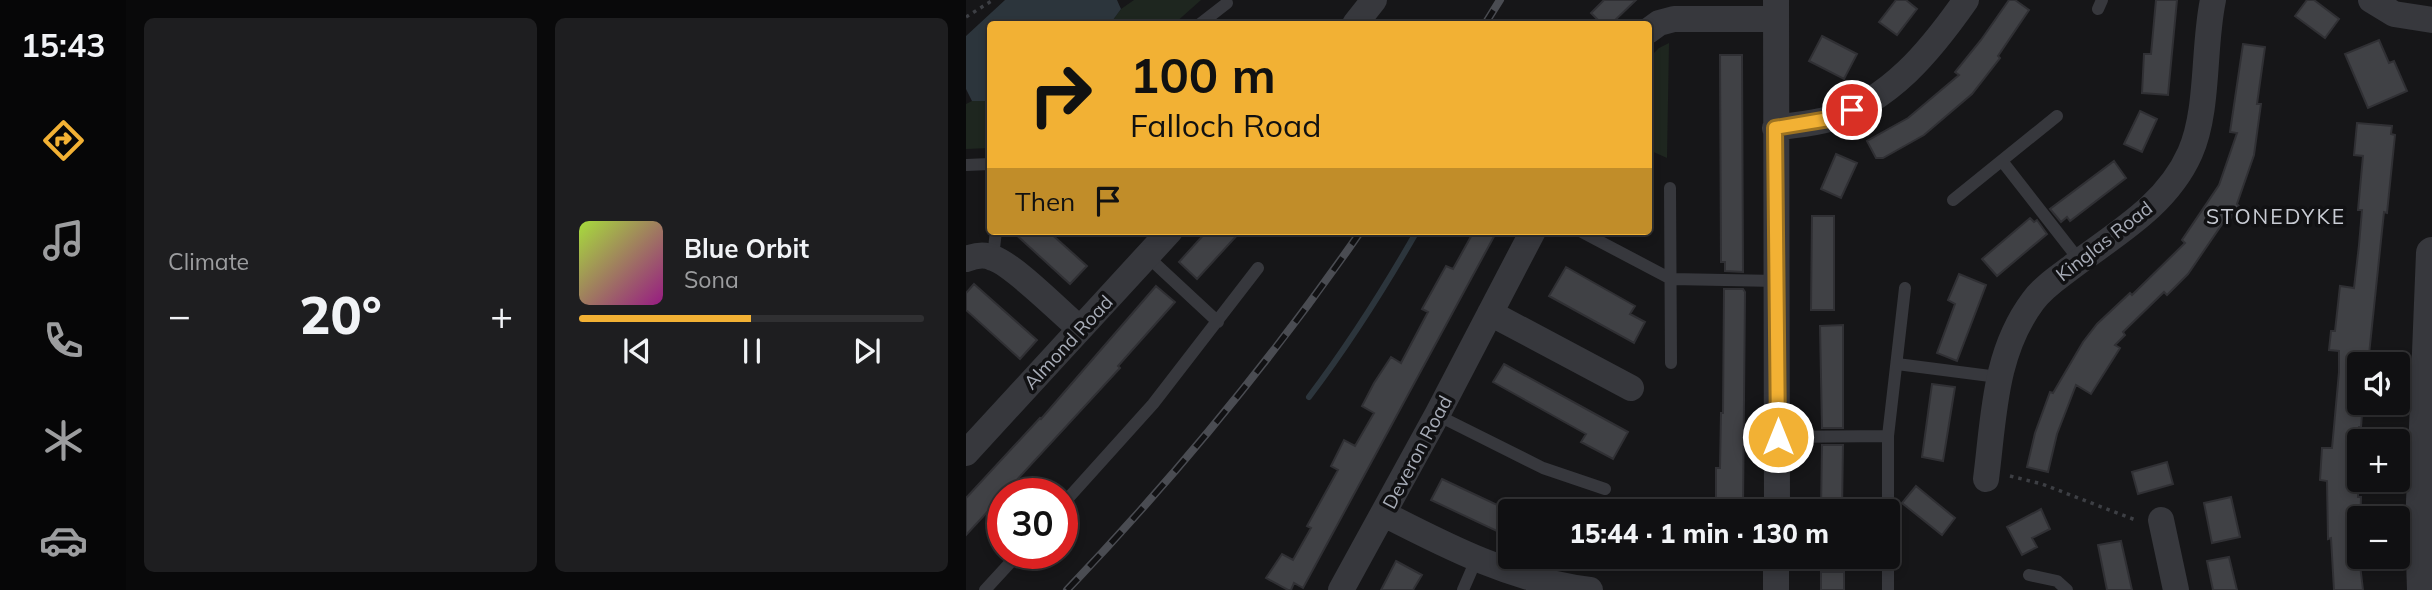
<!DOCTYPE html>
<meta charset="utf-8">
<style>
:root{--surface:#101012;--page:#1e1e20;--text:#f1f3f6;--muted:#9c9d9f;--line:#303032;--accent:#f2b134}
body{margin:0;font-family:Mulish,sans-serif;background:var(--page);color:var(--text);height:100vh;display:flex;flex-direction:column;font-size:26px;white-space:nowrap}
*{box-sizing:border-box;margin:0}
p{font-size:23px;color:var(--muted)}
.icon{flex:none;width:38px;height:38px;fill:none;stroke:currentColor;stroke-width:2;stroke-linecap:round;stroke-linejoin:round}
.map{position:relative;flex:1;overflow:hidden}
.sheet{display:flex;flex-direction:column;gap:18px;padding:18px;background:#09090a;width:840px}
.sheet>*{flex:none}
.hud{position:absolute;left:21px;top:21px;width:665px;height:214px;border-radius:7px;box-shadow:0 4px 10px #0003,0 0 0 2px var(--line);background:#f2b134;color:#111;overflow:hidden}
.controls{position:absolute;left:1381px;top:352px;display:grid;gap:14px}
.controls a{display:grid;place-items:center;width:63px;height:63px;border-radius:7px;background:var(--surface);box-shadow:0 4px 10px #0003,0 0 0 2px var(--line);font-size:35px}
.speed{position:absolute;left:21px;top:478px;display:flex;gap:14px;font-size:35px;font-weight:700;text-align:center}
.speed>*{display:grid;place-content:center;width:91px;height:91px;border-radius:50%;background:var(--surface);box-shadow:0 4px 10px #0003,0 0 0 2px var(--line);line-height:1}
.speed .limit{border:10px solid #d22;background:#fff;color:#111}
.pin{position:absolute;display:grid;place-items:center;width:60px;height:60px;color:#fff;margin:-30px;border:4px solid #fff;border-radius:50%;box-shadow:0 2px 7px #0007}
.me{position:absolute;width:77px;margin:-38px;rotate:0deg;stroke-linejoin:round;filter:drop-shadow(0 0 5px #0008)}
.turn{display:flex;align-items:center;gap:24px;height:147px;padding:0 28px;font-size:32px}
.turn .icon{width:91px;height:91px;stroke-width:2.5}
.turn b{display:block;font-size:49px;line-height:60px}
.then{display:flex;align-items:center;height:66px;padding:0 28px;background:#0003;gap:14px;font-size:26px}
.big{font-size:52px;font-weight:800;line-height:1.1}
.sheet .tile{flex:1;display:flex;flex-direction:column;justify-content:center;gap:10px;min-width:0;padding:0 24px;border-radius:10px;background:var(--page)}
.song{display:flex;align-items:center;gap:21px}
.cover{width:84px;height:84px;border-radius:10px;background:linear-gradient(135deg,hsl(80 70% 55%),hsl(310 70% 35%))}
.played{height:7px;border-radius:4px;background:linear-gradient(90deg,var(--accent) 50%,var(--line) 50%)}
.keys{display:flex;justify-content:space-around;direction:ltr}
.heat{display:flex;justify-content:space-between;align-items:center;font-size:38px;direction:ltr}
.sheet .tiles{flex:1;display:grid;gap:18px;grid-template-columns:repeat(2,1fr)}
.trip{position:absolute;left:532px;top:499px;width:402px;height:70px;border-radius:7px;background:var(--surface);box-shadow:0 4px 10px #0003,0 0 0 2px var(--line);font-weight:800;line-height:70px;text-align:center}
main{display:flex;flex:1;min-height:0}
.tab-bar{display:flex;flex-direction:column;width:126px;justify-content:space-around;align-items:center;background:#060607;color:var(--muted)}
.tab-bar .icon{width:49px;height:49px}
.tab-bar .current{color:var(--accent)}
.tab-bar b{font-size:32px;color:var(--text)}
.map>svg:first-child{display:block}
</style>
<main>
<nav class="tab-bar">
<b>15:43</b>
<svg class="icon current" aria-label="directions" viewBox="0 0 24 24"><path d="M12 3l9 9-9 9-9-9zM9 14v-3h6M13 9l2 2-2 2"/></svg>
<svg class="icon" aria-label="music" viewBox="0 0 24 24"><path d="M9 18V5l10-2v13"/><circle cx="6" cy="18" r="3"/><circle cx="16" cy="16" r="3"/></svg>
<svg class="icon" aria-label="phone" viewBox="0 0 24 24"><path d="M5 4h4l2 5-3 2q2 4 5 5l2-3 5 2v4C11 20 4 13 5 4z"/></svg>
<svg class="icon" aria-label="climate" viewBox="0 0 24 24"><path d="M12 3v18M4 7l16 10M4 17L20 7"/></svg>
<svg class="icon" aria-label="car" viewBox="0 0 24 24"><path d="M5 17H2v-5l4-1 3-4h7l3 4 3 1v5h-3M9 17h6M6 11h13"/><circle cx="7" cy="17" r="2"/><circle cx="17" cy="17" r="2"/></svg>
</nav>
<section class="sheet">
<div class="tiles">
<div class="tile"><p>Climate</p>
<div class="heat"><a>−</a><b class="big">20°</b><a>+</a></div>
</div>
<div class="tile">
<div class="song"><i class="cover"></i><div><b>Blue Orbit</b><p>Sona</p></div></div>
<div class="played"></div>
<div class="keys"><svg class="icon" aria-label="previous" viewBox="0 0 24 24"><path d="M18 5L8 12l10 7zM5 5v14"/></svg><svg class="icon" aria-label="pause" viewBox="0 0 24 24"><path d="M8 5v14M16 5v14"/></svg><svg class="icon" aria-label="next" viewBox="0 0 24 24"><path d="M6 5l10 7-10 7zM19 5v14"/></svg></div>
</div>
</div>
</section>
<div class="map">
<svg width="1466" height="590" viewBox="0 0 1466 590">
<rect width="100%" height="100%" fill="#161618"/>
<!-- green -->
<path fill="#1e261f" d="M168,0H235L208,24H144L155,9Z
M703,43L701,158L683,150L682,59L693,48Z
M6,101H24V148L0,149V104Z"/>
<!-- water -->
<path fill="#2c353c" d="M39,0H151L155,9L144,24H24V101H6L0,89V36Z"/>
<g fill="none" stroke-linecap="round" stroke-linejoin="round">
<!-- stream -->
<path stroke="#2c353c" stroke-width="6" d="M343,397C383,344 418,289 451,231"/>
</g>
<!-- building -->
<path fill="#404145" stroke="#303034" stroke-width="2" d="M638,0H670L645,24H636L625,13Z
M930,0H940L951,9L931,35L913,22Z
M1043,0H1049L1063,10L1032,56L1034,58L1006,94L958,135L917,158H910L901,141L942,118L993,75L989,72L1015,40Z
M1190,0H1211L1202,95L1176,93L1178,54H1185Z
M1341,0H1348L1373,19L1359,38L1329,16Z
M856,36L891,54L878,79L843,61Z
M1413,40L1423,63L1428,61L1441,91L1402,108L1379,54Z
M1277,44L1299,47L1291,104H1295L1288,155L1271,204L1273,206L1264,219L1261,217L1222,274L1201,295L1198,292L1157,332L1159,335L1149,345L1154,348L1125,394L1110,385L1091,434L1082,472L1061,467L1069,433L1084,392L1087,393L1117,342L1131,324L1164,293L1166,295L1219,243L1216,240L1253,185L1271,133L1264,132Z
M754,55H776L777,272L759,271V262H755Z
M1174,111L1191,119L1176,152L1158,144Z
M1391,123L1426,126L1425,134L1429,135L1421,213L1418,212L1402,364H1393V402H1397L1395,427H1393L1392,497H1395L1393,556L1397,590H1368L1365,538L1362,539L1361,481L1354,480L1356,448H1366L1373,372V351L1363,350L1365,331H1369L1374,286L1388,288L1393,245L1396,210H1392L1397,156L1388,155Z
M870,154L891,163L875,198L855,189Z
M1148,161L1160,178L1104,221L1101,217L1095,222L1084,209Z
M846,216H868V310H845Z
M1064,218L1068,222L1071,220L1081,234L1031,276L1016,259Z
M46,231H82L121,266L104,284Z
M241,231H275L231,279L213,262Z
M508,231H531L337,588L328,583L325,590H322L300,578L316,554L327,560L345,528L341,526L372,470L365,466L378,440L389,446L408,413L396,406L408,383L425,357L435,363L462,312L456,309L480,266L487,269Z
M600,267L669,306L664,314L679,322L668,343L583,296Z
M993,274L1020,285L991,361L971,353L989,304L982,300Z
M8,284L71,340L54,359L0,310V293Z
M190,286L209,302L152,366L154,368L0,535V498L74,418L75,419Z
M758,289H777L779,292L777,507H750V468H754L755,413H757Z
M877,325V428H856L854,326Z
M538,364L662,432L647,459L615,442L620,434L527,382Z
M966,384L989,387L977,461L956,457Z
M856,445H877L876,511H855Z
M1201,462L1207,484L1172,494L1166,472Z
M476,479L544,511L533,532L465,500Z
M950,486L989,518L976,535L936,503Z
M1265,497L1274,537L1246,543L1238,503Z
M1075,509L1084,529L1066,538L1071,547L1056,555L1041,527Z
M1155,541L1166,590H1141L1132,545Z
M1263,557L1271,590H1247L1241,561Z
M430,561L456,575L447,590H415Z
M855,572H878V590H855Z"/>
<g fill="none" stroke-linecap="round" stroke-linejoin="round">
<!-- path -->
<path stroke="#3d3f44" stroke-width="3.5" stroke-dasharray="3.5 5" stroke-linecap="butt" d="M0,17L27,0
M1044,476L1076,484L1172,521"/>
<!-- service -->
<path stroke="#37383d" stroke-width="12" d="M1132,9L1136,0
M234,24L261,3
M1036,161L1114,261
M0,165L24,164
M704,188L705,363
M987,200L1091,116
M614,231L705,279L812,281
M181,256L252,322
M27,257L30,231
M931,364L1032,377
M471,415L577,468L639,489
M812,437L922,436
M96,505L187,404L292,268
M922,511V436L939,288
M922,556V590
M1063,575L1091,581L1101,590
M19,590L53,553
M497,590L510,560"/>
<!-- minor -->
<path stroke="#37383d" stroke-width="26" d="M810,0L811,511
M1405,0L1428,14L1466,20
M389,24L408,0
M682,31L693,23L708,19H810
M809,128C827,125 846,124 863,119C924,101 965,50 1000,0
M0,259C8,256 19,254 27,258C48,265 94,312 113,328
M524,313L665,388
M0,453L204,231
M1020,479C1028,417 1028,353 1067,301C1078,286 1093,277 1107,266C1151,233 1201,205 1224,153C1243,111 1237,46 1247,0
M418,514C484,548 549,581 624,590
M1195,520L1210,590
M375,590L471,415L567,231
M810,590V556"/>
<!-- tertiary -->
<path stroke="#37383d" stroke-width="32" d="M1457,590L1455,527L1466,253"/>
<!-- rail casing -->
<g stroke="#4a4c52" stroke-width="8">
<path id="rail" d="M519,24L534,0
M101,590C208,478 307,358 395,231"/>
</g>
<!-- rail -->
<use href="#rail" stroke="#111113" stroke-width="5" stroke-dasharray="16" stroke-linecap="butt"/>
</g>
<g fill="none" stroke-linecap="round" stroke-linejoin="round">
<!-- route casing -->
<g stroke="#9d7322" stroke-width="18">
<path id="route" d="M812,437L809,128L863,119L886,110"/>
</g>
<!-- route -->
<use href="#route" stroke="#f2b134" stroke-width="12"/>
</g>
<g text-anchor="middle" stroke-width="7" stroke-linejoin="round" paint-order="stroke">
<!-- street labels -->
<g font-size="19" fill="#a8adb8" stroke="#111113">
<text transform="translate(1138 241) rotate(-38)" y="7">Kinglas Road</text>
<text transform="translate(102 342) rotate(-47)" y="7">Almond Road</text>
<text transform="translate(451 452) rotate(-62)" y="7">Deveron Road</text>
</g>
<!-- neighbourhood labels -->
<g font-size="21" letter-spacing="2" fill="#c9ccd4" stroke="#111113">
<text x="1310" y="224">STONEDYKE</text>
</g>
</g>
</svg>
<div class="controls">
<a><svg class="icon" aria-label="sound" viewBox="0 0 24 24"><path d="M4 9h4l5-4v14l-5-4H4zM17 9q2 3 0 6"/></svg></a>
<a>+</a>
<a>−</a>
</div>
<div class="speed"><div class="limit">30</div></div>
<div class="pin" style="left:886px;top:110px;background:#d93025"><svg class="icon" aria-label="arrive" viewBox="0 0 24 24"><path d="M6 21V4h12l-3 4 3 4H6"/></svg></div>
<svg class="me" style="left:812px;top:437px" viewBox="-20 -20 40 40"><circle r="17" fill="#f2b134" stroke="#fff" stroke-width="3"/><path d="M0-11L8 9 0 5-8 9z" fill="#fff"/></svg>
<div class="trip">15:44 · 1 min · 130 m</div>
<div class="hud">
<div class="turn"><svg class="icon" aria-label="right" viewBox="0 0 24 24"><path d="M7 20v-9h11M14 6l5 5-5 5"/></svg><div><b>100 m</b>Falloch Road</div></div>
<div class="then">Then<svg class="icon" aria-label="arrive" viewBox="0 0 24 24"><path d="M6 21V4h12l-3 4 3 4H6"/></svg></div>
</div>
</div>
</main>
